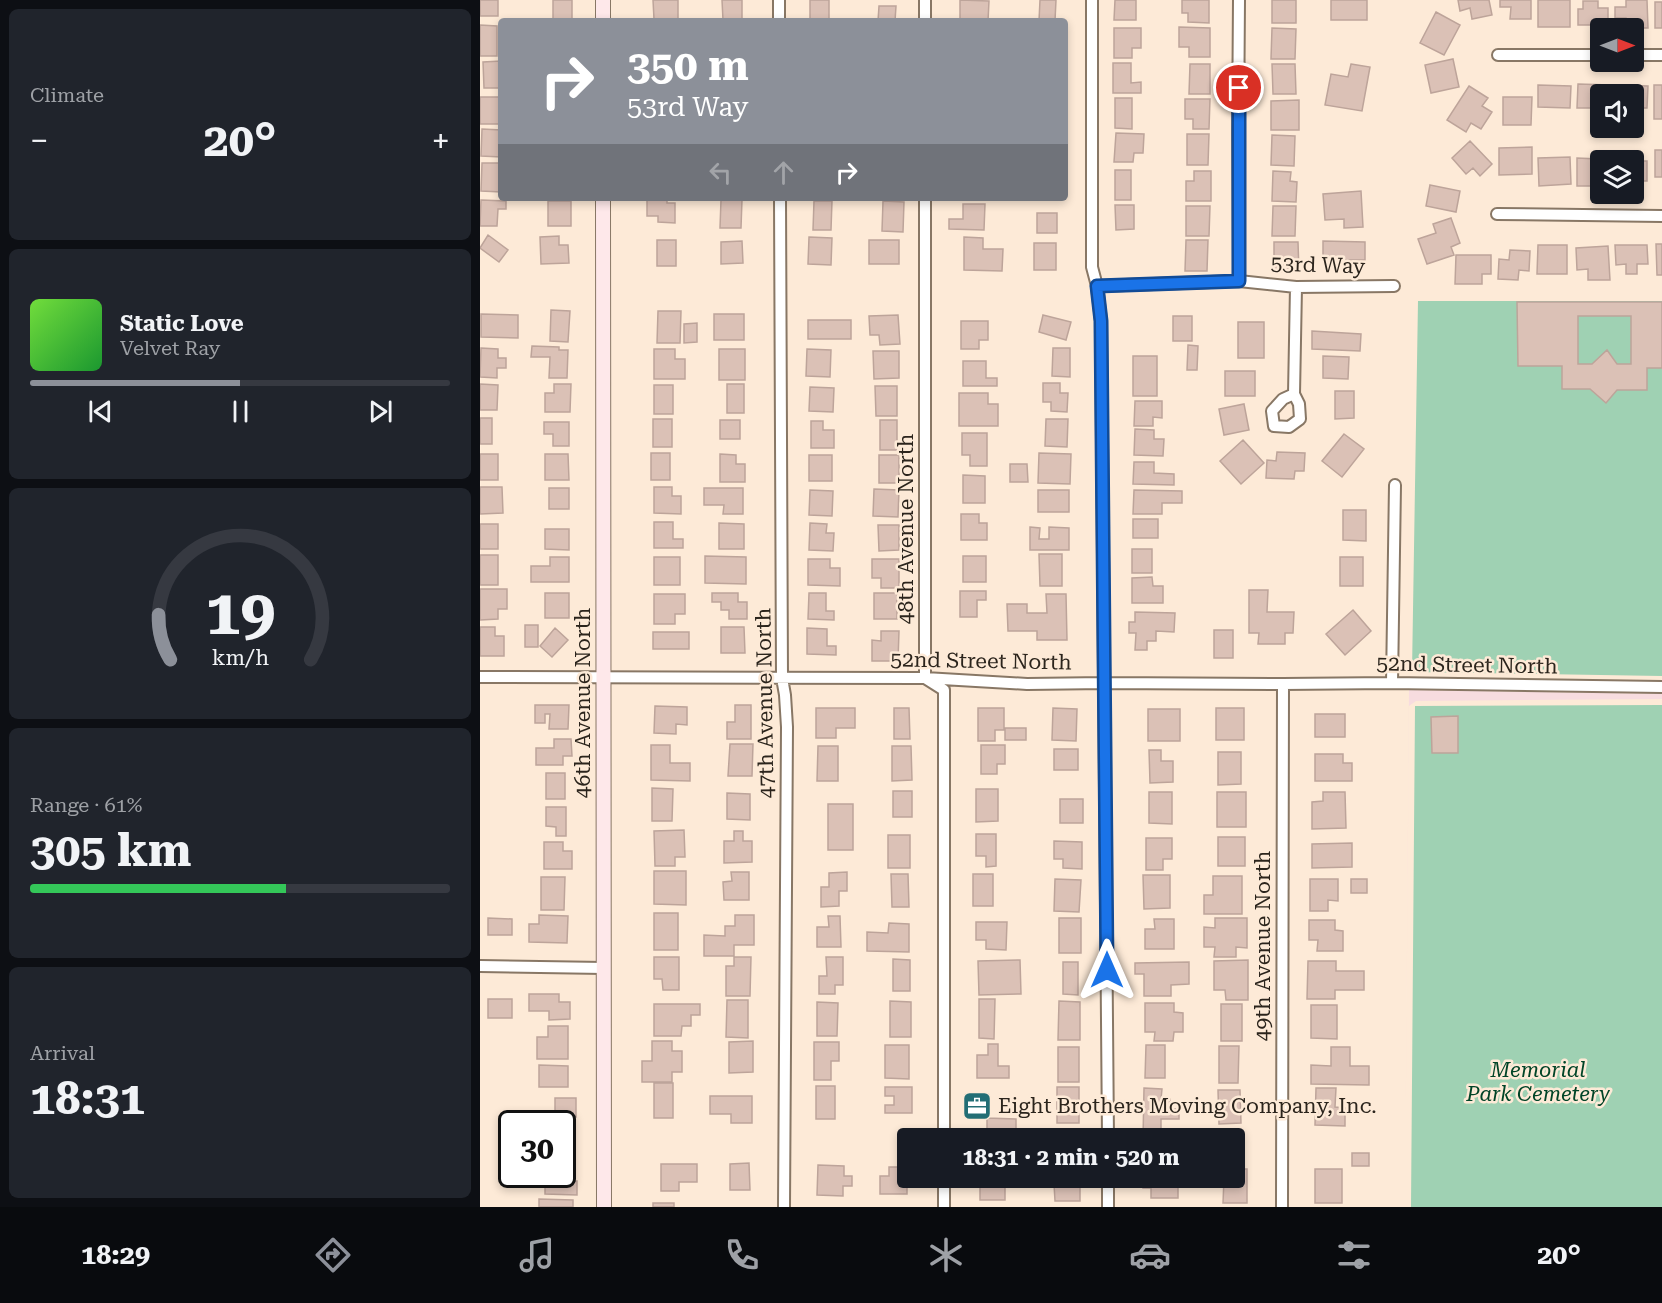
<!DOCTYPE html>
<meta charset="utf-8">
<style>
:root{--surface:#171b24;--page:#20242c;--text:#f1f3f6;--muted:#9ea1a6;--line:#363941;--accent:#8c9099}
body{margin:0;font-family:"Roboto Serif",serif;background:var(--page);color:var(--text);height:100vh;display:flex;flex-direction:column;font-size:22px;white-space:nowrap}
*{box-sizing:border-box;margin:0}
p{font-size:20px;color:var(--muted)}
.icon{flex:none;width:33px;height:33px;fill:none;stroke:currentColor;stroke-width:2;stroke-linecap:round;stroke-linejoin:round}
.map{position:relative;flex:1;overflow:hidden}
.sheet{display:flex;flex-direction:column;gap:9px;padding:9px;background:#0d0f14;width:480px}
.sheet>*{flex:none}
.banner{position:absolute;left:18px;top:18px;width:570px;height:183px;border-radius:6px;box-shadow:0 3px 9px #0003;background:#8c9099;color:#fff;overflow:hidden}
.needle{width:39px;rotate:90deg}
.controls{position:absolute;left:1110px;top:18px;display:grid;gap:12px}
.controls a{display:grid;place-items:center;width:54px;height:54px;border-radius:6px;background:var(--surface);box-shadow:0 3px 9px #0003;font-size:30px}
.speed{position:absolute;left:18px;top:1110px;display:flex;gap:12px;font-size:30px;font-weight:700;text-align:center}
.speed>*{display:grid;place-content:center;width:78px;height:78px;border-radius:50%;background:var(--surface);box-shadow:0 3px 9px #0003;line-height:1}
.speed .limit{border:3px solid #111;border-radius:9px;background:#fff;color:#111}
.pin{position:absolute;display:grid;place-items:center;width:51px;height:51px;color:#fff;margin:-26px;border:3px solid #fff;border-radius:50%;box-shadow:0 2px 6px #0007}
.me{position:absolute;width:66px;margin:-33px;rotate:0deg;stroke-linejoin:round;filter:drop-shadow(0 0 4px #0008)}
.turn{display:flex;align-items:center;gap:21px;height:126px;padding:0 30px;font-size:27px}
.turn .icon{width:78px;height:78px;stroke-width:2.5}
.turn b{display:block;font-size:42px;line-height:51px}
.lanes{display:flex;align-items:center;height:57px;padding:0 30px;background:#0003;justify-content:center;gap:30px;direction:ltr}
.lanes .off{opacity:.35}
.big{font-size:45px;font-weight:700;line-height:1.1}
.sheet .card{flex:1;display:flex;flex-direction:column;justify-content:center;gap:9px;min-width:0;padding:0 21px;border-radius:9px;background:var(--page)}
.sheet .dial{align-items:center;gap:0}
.dial svg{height:156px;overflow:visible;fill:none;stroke:var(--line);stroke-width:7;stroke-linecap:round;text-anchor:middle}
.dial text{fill:var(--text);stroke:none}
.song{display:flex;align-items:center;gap:18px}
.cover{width:72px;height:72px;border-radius:9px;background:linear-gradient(135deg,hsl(100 70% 55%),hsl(130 70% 35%))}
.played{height:6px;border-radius:3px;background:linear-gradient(90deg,var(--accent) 50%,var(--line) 50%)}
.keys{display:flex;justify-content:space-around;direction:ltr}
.heat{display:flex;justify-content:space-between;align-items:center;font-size:33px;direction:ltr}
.charge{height:9px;border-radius:4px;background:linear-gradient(90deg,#34c759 61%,var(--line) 0)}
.trip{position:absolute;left:417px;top:1128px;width:348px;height:60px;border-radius:6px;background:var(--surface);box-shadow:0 3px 9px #0003;font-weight:700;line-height:60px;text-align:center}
.dock{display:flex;height:96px;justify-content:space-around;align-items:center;background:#090b0e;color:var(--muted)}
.dock .icon{width:42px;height:42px}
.dock .current{color:var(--accent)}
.dock b{font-size:27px;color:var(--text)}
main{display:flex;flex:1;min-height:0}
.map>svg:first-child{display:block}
</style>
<main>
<section class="sheet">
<div class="card"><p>Climate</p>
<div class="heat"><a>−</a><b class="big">20°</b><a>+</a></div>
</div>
<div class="card">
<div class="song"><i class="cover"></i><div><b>Static Love</b><p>Velvet Ray</p></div></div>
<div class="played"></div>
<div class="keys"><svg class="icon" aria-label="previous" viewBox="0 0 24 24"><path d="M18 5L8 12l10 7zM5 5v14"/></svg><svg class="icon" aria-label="pause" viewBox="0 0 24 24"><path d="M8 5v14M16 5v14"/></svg><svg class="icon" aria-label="next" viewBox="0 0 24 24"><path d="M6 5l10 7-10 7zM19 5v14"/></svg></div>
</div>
<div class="card dial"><svg viewBox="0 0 100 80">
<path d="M14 69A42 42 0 1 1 86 69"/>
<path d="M14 69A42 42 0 0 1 8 46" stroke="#8c9099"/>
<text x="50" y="56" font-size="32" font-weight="700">19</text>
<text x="50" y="72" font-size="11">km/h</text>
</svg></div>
<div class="card"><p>Range · 61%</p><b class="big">305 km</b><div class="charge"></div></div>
<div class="card"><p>Arrival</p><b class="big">18:31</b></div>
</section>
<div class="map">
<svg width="1182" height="1207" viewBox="0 0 1182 1207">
<rect width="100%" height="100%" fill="#fdead7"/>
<!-- commercial -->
<path fill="#f7dcdf" d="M929,690L1182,694V699L936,701L929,706L925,1207Z"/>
<!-- green -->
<path fill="#9fd1b3" d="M938,301H1182V676L932,672Z
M1182,705V1207H931L935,706Z"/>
<!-- building -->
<path fill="#dbc1b6" stroke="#bda49a" stroke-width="1.5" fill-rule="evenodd" d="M0,0H18V16H0Z
M73,0H92V20L73,19Z
M173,0H198V19H174Z
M242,0H262V19L243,20Z
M330,0H349V21H330Z
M480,0L509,1L508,21H480Z
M560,0H576L575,21H559Z
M635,0H656V20H634Z
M702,0H729V23L708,22V13H702Z
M792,0H816V23H792Z
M851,0H887V20H851Z
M978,0H1009L1012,15L992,19L990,8L980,11Z
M1020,0H1051V19H1030L1031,7H1020Z
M1058,0H1090V27H1058Z
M1146,0H1167L1168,28H1146V18H1135V7H1146Z
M1103,1H1118V8H1128V25H1098V9H1103Z
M1175,2H1182V28H1175Z
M399,6H416L415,21H398Z
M956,12L980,25L964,55L940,43Z
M0,25L17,26V56H0Z
M699,27L730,28V57H709V47H699Z
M634,28H661V48H652V58H634Z
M792,28L816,29L815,59H791Z
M973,59L979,87L951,93L945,65Z
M21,61V88H4L3,62Z
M633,63H651V83L661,82V93H633Z
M710,64H730V94H709Z
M792,64H815L816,94H793Z
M871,64L890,67L882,111L845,105L851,74L868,77Z
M1098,84L1129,85L1128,94H1120V108H1097Z
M1058,85L1091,86L1090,108L1058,107Z
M1135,85L1168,86L1167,108H1154V94H1135Z
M1174,85H1182V119H1174Z
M989,86L1008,98L1002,106L1012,112L1001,129L991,123L986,132L967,120Z
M0,97H21V124H0Z
M1023,97H1052L1051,125H1023Z
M635,98H652V129L635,128Z
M705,99H730L729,129H713V119H705Z
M819,100V130H791V101Z
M2,129L21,130V157L1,156Z
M636,133L664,134L663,153H654L653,162H634Z
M707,134H729L728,165H707Z
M792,135L815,136L814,166L791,165Z
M990,141L1012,164L1000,176L993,168L986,174L972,158Z
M1052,147V174L1019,175V148Z
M1175,150H1182V177H1175Z
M1090,157L1091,184L1059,186L1058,158Z
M1097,158L1118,159V168H1120V186H1097Z
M1154,161H1167V181H1154Z
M2,163H21V192L1,191Z
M635,170H651V200H635Z
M714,171H731V201H706V181H714Z
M793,171L811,172L810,181L817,182L816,202L792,201Z
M950,185L980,191L976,212L946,206Z
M881,191L883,227L864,228V219L845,220L843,194Z
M167,198H187V203H195V223L178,222V216H167Z
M1,200L26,201V209H18L17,226H0Z
M241,200H262L261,228H240Z
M68,201H91V226H68Z
M334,201H352L351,230H333Z
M403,201L424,202L423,232L402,231Z
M483,204H505L504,230L469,229V219H483Z
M635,205H654V229L636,230Z
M706,206H730L729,236H706Z
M793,206H816L815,236H792Z
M557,213H577V233H557Z
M971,218L980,243L971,247L974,255L947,264L938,239L956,233L953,224Z
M8,235L28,250L19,262L0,248Z
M79,236V245H88L89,263L61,264L60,237Z
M329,237L352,238L351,265L328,264Z
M484,237L503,238V249H523L522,271L484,270Z
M177,240H196V266H177Z
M389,240H419V264H389Z
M706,240H728L727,271H705Z
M262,241L263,263L241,264V242Z
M843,241L885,242V260H843Z
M794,242H818L819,272H794Z
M554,243H576V270H554Z
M1176,244H1182V275H1177Z
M1058,245H1087V274H1057Z
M1135,245H1167L1168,264H1157V274H1146V264L1136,265Z
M1128,246L1130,280H1108V269L1097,270L1096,248Z
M1030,250L1050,251L1049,271L1039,270L1038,280L1018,279L1019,259L1029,260Z
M976,255H1011V274H1002V284H975Z
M1037,302H1182V368H1167V390H1137L1126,403L1110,389H1082V366H1038ZM1098,316H1151V364H1137L1127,350L1112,364H1098Z
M71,310L90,311L88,342L70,341Z
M178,311H201L200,343H177Z
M1,314L38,315V338L1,337Z
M234,314H264V340H234Z
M418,315L420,344L400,345L399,335H390L389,316Z
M563,315L591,322L586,340L559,332Z
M693,316H712V341H693Z
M328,320H371V339H328Z
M481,321H508V340H499V349H481Z
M758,322H784V358H758Z
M217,323V342L204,343V324Z
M832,331L881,334L880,351L832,349Z
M708,345L718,346L717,370H707Z
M52,346L79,347V350H88L87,378H69L70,357H51Z
M1,348L18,349V358H26V368H17V378L0,377Z
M573,348H590V377L572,376Z
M174,349H195V359H205V379H174Z
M239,349H265V380H239Z
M327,349L351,350L350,377L326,376Z
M393,351H419V378L394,379Z
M653,356H677V396H653Z
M843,356L869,357L868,379L843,378Z
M483,361H506V378H517V386H483Z
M745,371H775V396H745Z
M563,383H580V393H588L587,412L571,411V402H563Z
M0,384L18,385L17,410H0Z
M74,384H91L90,412H65V393H74Z
M247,384H264V413H247Z
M174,385H193V414H174Z
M395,386H417V416H396Z
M330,387L354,388L353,412L329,411Z
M855,391H874V418L855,419Z
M479,393H508V404H518V426H479Z
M655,401H682V418L673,417V426H654Z
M764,404L769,430L744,435L739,409Z
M0,418H12V444H0Z
M173,419H192V447H173Z
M566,419H588L587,447L565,446Z
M240,420H260V439H240Z
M400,420H417V450H400Z
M331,421H343V430H354V448H331Z
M64,422H89V446H73V434H64Z
M655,429L674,430V439H684L683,456L654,455Z
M482,433H507V466H490V455H482Z
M864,434L884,449L862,477L842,461Z
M763,440L784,463L761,484L740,461Z
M797,452L825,453L824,471H815L814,479L786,478L787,460L796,461Z
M171,453H190V480H171Z
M559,453L591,454L590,484L558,483Z
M0,454H18V480H0Z
M65,454H88L89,480H65Z
M240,454L256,455V464H265V482H240Z
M329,455H352V481H329Z
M399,455H419V483H399Z
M654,462H674V473L694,474V485L653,484Z
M530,464H547L548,482H530Z
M483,475L505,476V503H483Z
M0,487H22L23,513L0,514Z
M174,487H192V496H201V514L174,513Z
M69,488H89V509H69Z
M224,488H263V514H243L244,505H224Z
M394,489L419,490L418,517L393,516Z
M330,490L353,491L352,516L329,515Z
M558,490H589V512H558Z
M654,490L702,491V503H682V514H653Z
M863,510H886V541L863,540Z
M481,514H499V523H507V540H481Z
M653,519H678V538H653Z
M174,522H193V539H203V548H174Z
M239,523L264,524V549H239Z
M330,523L347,524L346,533H354L353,551L329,550Z
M0,524H18V549H0Z
M398,525H419V550L399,551Z
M550,527L560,528L559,539H569V527L589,528V550H550Z
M65,529H89V550L65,549Z
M652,549H672V573H652Z
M559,554H582V586H560Z
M0,555H18V585H0Z
M225,556L266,557V584L225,583Z
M483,556H506V582H483Z
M70,557H89V582H51V566H70Z
M174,557H200V585H174Z
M860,557H883V586H860Z
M328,559H350V568H360V586L328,585Z
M392,559H419V588H401V578H392Z
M672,577L673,586H683V603H652V578Z
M0,589H27V609H18V619L0,620Z
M769,590H788L787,612H814L813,633H805V644H778L779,633H769Z
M480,591H506V600H497V617H480Z
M65,593H89V618H65Z
M232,593H258V602H267V619H249V610H241V602H232Z
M329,593H346V611H354V620L328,619Z
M394,593H417V619H394Z
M174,594H205V614H195V624H174Z
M566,594H586L587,640H557V631H528L527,604H547V613H567Z
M873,610L891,631L865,655L846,634Z
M655,612L695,613L694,632L676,631V641H667V650H655L656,633H649V622H655Z
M45,625H58V647H45Z
M0,627H15V636H24V656H0Z
M241,627H264L265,653H241Z
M75,628L88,640L72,657L60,646Z
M327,628L347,629V646H356V655L327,654Z
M734,630H753V658H734Z
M401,631H419L418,661H392V640L401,641Z
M173,632H209V649H173Z
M55,705H89L88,729H69L70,714H65V723H55Z
M255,705H271V739H247V722H255Z
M175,706L207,707V725L196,724V734L174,733Z
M336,708H375V728H356V738H336Z
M414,708H429L430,739H414Z
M498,708H524V730H515V741H498Z
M573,708L597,709L596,741L572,740Z
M736,708H764V740H736Z
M668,709H700V741H668Z
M835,714H865V737H835Z
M978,716V753H952L951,717Z
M525,728H546V740H525Z
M74,739H91L92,756H83V765H56V748H74Z
M250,744H273L272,776H248Z
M171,745H190V763H210V781L171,780Z
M501,745H525V764H517V774H501Z
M338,746H358V781H337Z
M412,746H431L432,780L412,781Z
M574,749H598V770H574Z
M669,750H681V761H693V782L670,783Z
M738,752H761V784L738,785Z
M835,754H863V763H872V781H835Z
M66,773H85V799H66Z
M172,788L193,789L192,821H172Z
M496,789H518V821L496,822Z
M413,791H432V817H413Z
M669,792H692V824L669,823Z
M737,792H766V827H737Z
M843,792H865L866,828L832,829V802L843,801Z
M247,793L270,794V820L247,819Z
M580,799H603V823H580Z
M348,804H373V850H348Z
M66,807H86V836H76V827L66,826Z
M204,830L205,857H195V866H175L174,831Z
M254,831H263V841H272V862L244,863V841H254Z
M496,834H516V866L506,867V856H496Z
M408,835H430V868H408Z
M738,837H765V866H738Z
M666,838H692V859H683V870H666Z
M574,841L602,842V869L583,868V859H574Z
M64,842H83V851H92V869H64Z
M872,843V867L832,868V844Z
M174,871H206V905L174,904Z
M251,872H269V900H244L243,882L252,881Z
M367,872V891H359V906L341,907V887H349V873Z
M411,874H428L429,907H412Z
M493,874H513V906H493Z
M663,875H690V908L664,909Z
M733,876H762V914H724V895H733Z
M61,877H85L84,910H61Z
M575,879L601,880L599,912L574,911Z
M830,879H858V901L848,900V911H830Z
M871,879H887V893H871Z
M174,913H198V950H174Z
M59,915L88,916L87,943L49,942V924H59Z
M255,915H274V945H254V956H224V935L245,936V926H255Z
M348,916H360L361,947H337V927H349Z
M8,918L32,919V935H8Z
M579,918H601V953H579Z
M735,918H767V948L756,947V957H734L735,947H724V927L735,928Z
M674,919H694V949H665V929H675Z
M829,920H855V930L863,931V951H837L838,940H829Z
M496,922H527L526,950L506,949V940H496Z
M409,923L429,924V952L387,951V932L408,933Z
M174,957H199V990H183L182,979H174Z
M254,957H271L270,996H246V966H254Z
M346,957H363V985H355V994H339V976H347Z
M413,959L430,960V991H413Z
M540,960L541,994L499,995L498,961Z
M768,960V1000H746L745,990H734V961Z
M828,961H856V971H884V990H855V999H827Z
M583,962H598V995L583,994Z
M709,962V984L691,985V996H664V974H655V963Z
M49,994H79V1002H90V1019L69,1020V1011H49Z
M8,999H32V1018H8Z
M499,999H515L514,1039L499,1038Z
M247,1000H268V1038L246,1037Z
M410,1001L431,1002V1037H410Z
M579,1001L600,1002V1040H578Z
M337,1002L358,1003L357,1036H337Z
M665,1003H694V1012L703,1013V1032H694L693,1041H674L675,1032H665Z
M174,1004H220V1015H211V1026H202L201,1036H174Z
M741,1004H762V1041H741Z
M831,1005H857V1039L831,1038Z
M68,1026H88V1059H57V1037H68Z
M172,1041H192V1051H202V1072H192V1082H162V1061H172Z
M273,1041V1072L249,1073V1042Z
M334,1042H359V1061H351V1080H334Z
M508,1044H518V1066H529V1078H497V1055H508Z
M405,1045H429V1079L405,1078Z
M666,1045H685V1078H665Z
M739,1046H759L758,1083H739Z
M578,1047H599V1082H578Z
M851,1047H870V1066H889V1085L831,1084V1065L851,1066Z
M59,1065L88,1066V1087H59Z
M174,1083H193V1118H174Z
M336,1086H355V1119H336Z
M405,1087H432V1113H405V1105H414V1096H405Z
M577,1087H599V1123H577Z
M664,1088L682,1089L681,1099H690V1109H699V1119H681V1138H663Z
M836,1088H856L855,1107L865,1108V1126L835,1125Z
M738,1090H760L761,1123L739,1124Z
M486,1094H508V1118L486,1117Z
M230,1096H272V1123H251V1114H230Z
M75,1098H96V1117H75Z
M507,1118L536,1119V1138H507Z
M82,1127H92V1158H82Z
M872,1153H889V1166H872Z
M269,1163L270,1190H250V1164Z
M181,1164H217V1182H199V1191H181Z
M338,1165L364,1166V1176H372V1186H363V1196L337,1195Z
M409,1167H427V1194H400V1176H409Z
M754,1169H767V1203H743L744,1178H754Z
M835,1169H862V1203H835Z
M65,1174H80L79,1181H97V1195L65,1194Z
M500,1178L525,1179V1200H500Z
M583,1178H600V1201H575L574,1184H583Z
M663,1178H698V1198H671V1188H663Z
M59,1199L93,1200V1207H59Z
M173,1203H194V1207H173Z"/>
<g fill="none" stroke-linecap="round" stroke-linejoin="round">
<!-- street casing -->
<g stroke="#887765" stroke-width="14">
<path id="street" d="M299,0V21
M445,0V21
M612,0V267L617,286L621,321L628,1138
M1018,55H1120
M1154,55H1182
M300,198L302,678L305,695L307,727L304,1207
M445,198V678L464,690V1138
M1017,214L1182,216
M759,281L758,133L759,0
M617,286L759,281L816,287L914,286
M814,394L803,399L792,411L794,426L809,427L820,419L819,404L814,394L816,287
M0,677L445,678L547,684L625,683L803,684L912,683L1182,687
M912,683L915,485
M0,966L124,968
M464,1178V1207
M628,1178V1207
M802,1207L803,684"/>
</g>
<!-- secondary casing -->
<g stroke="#887765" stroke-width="16">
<path id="secondary" d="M123,0V21
M123,198L124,1207"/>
</g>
<!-- street -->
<use href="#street" stroke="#fff" stroke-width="10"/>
<!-- secondary -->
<use href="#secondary" stroke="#fee8ea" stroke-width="14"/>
</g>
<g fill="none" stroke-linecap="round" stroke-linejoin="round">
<!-- route casing -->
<g stroke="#114b97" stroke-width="15">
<path id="route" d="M627,970L621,321L617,286L759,281V88"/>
</g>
<!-- route -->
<use href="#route" stroke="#1a73e8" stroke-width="10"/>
</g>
<!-- icons -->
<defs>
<g id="office-square" transform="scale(1.5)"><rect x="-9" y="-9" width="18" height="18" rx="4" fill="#236e75" stroke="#fdead7"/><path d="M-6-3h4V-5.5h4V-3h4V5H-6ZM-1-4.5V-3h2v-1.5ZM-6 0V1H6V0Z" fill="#fff"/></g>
</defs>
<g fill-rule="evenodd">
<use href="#office-square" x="497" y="1106"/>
</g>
<g text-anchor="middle" stroke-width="5" stroke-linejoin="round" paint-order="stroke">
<!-- street labels -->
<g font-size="21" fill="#2b241c" stroke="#fdead7">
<text transform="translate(838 265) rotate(2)" y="7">53rd Way</text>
<text transform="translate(426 529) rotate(-90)" y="7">48th Avenue North</text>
<text transform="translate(501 661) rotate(1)" y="7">52nd Street North</text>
<text transform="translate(987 665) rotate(1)" y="7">52nd Street North</text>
<text transform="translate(103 703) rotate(-90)" y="7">46th Avenue North</text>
<text transform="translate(285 703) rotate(-91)" y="7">47th Avenue North</text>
<text transform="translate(783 946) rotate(-90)" y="7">49th Avenue North</text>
</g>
<!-- park labels -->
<g font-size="21" font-style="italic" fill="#004427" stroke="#fdead7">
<text x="1058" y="1077">Memorial<tspan x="1058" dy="24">Park Cemetery</tspan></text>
</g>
<!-- poi labels -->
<g font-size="21" fill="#2b241c" stroke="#fdead7" text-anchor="start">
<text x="518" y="1113">Eight Brothers Moving Company, Inc.</text>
</g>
</g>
</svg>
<div class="controls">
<a><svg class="needle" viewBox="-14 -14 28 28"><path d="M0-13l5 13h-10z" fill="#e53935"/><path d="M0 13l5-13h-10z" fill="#9ea1a6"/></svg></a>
<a><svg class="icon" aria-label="sound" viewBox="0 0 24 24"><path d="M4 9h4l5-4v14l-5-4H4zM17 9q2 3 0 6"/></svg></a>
<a><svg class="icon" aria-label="layers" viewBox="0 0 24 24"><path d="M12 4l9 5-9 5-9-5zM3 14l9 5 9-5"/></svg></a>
</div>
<div class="speed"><div class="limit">30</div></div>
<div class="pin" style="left:759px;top:88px;background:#d93025"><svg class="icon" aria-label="arrive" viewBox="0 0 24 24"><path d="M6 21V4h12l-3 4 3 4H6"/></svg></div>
<svg class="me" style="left:627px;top:970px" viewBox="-20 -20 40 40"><path d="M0-17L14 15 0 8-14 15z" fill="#1a73e8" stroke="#fff" stroke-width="4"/></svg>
<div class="trip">18:31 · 2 min · 520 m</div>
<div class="banner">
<div class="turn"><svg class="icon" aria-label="right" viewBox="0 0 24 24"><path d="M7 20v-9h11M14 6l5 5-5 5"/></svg><div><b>350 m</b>53rd Way</div></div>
<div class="lanes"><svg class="icon off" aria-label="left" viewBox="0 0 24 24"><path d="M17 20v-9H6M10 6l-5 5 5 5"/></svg><svg class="icon off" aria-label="ahead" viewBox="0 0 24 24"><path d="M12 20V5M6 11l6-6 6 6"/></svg><svg class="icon" aria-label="right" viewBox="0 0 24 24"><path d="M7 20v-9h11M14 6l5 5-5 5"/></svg></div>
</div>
</div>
</main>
<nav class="dock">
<b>18:29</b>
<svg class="icon current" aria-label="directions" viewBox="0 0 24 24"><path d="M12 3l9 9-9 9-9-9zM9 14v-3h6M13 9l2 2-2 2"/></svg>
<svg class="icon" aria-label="music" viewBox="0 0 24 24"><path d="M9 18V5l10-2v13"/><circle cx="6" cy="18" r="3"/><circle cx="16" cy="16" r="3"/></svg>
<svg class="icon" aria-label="phone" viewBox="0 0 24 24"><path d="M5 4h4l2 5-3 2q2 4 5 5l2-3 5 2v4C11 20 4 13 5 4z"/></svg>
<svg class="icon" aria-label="climate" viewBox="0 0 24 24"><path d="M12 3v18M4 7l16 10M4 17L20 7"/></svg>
<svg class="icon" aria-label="car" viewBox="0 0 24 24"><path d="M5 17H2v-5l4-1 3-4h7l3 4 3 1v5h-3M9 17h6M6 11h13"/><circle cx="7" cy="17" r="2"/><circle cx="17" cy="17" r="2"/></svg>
<svg class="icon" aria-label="filters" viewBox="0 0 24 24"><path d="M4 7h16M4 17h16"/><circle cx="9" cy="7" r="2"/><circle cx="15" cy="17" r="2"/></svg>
<b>20°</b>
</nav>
